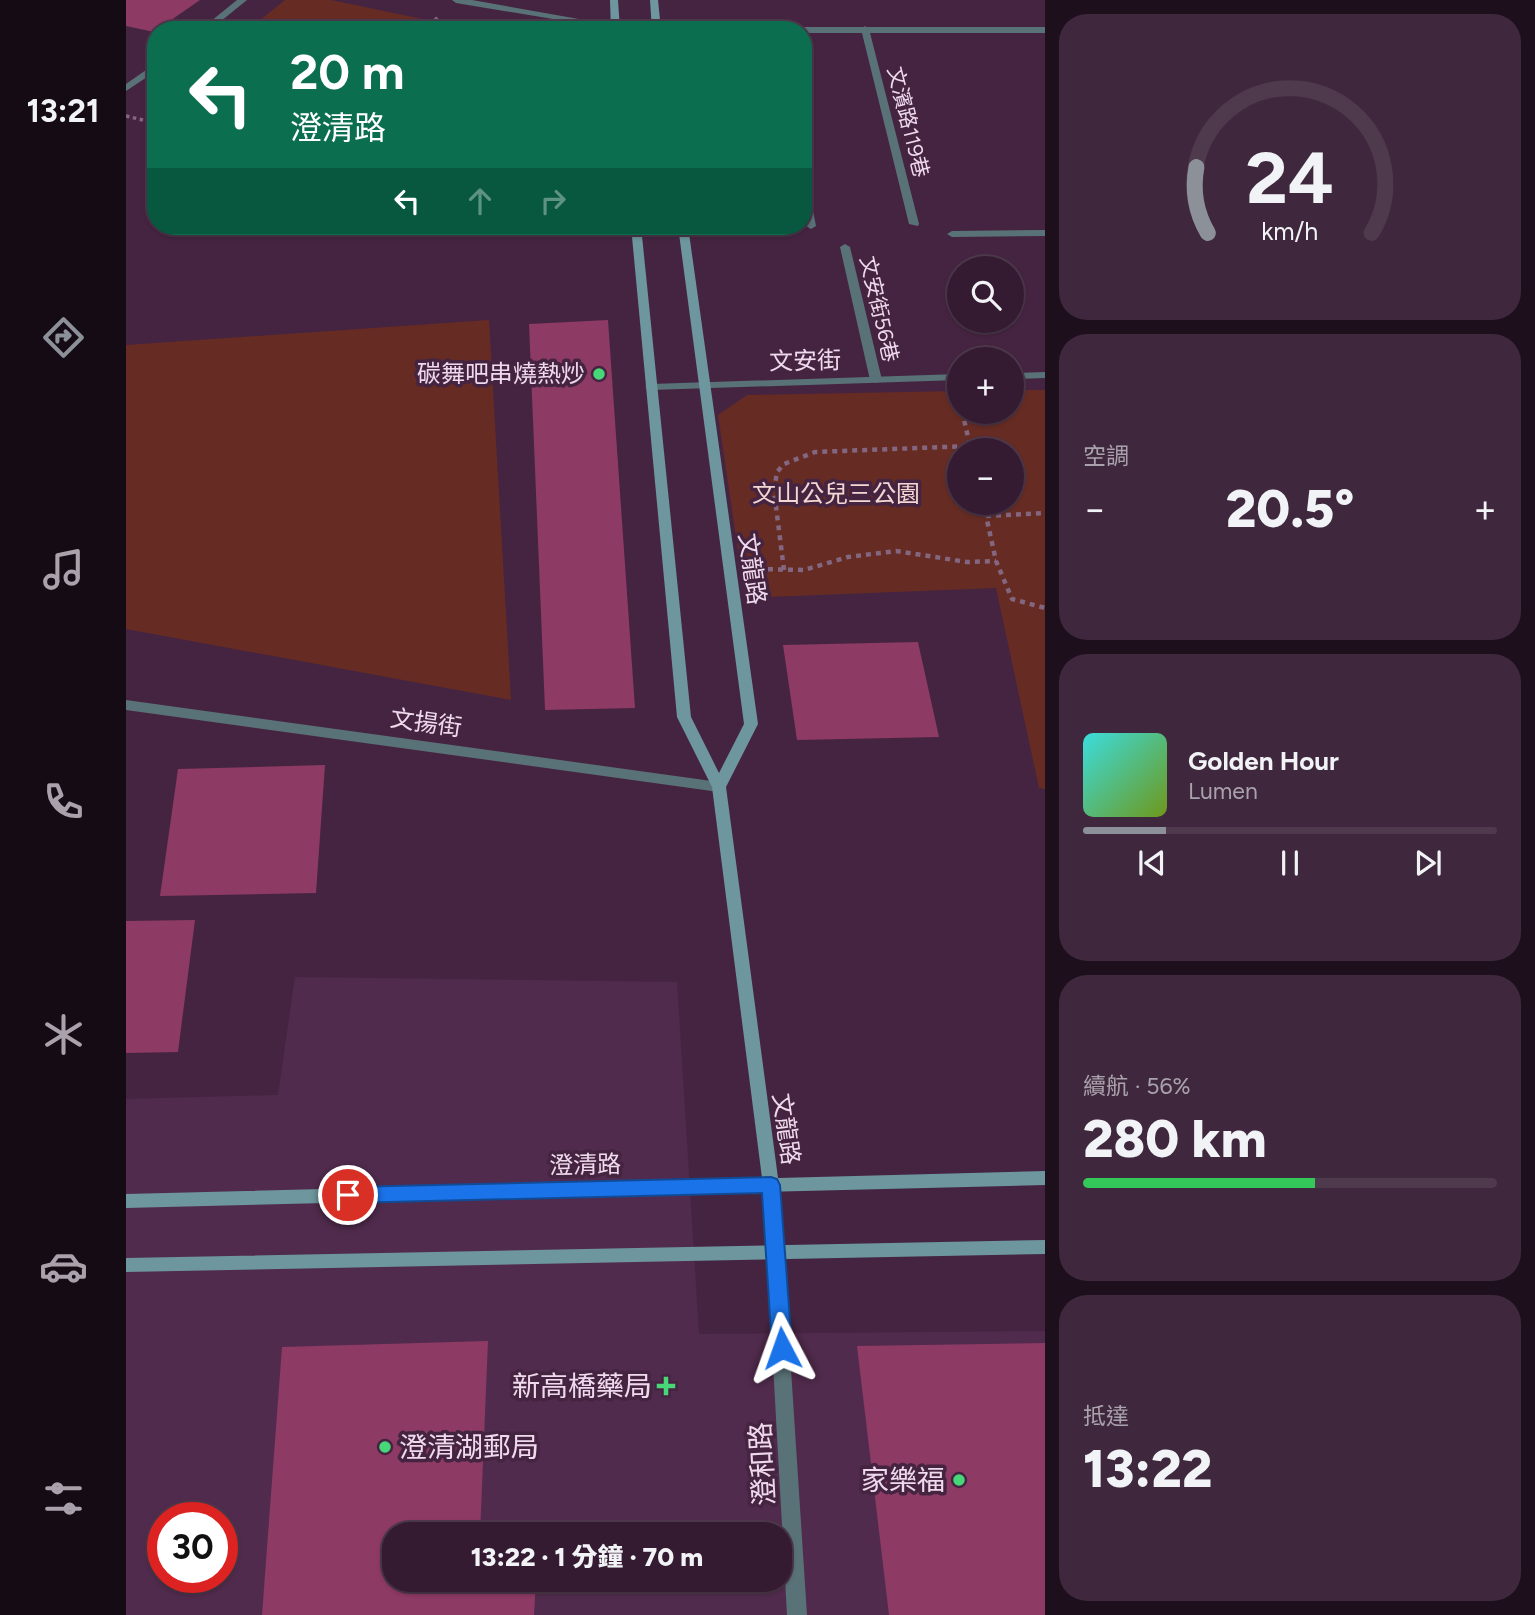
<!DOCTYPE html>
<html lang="zh-TW">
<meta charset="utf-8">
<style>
:root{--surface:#341b31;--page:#3f283d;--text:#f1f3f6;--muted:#a9a1ab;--line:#4e394d;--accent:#8c9099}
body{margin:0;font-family:Figtree,"Noto Sans TC",sans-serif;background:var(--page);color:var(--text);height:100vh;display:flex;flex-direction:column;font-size:26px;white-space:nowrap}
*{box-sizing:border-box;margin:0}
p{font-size:23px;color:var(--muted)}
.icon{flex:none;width:38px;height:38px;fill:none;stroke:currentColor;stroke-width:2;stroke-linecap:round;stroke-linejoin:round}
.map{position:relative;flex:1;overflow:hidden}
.side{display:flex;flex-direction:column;gap:14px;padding:14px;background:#1d0f1b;width:490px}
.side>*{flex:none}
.top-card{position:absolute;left:21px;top:21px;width:665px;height:214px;border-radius:28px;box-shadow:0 2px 5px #0004,0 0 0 2px var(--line);background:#0b6e4f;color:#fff;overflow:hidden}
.buttons{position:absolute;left:821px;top:256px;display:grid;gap:14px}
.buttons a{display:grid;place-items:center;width:77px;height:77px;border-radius:50%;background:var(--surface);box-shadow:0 2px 5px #0004,0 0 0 2px var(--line);font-size:35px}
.speed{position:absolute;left:21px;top:1502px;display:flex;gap:14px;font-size:35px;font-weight:700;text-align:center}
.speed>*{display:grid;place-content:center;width:91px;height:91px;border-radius:50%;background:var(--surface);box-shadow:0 2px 5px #0004,0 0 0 2px var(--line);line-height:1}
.speed .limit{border:10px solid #d22;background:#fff;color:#111}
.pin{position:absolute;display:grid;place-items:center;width:60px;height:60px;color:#fff;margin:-30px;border:4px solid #fff;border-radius:50%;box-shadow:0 2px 7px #0007}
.me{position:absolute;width:77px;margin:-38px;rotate:356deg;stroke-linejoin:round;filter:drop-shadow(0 0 5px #0008)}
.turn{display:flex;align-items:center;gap:24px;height:147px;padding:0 28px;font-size:32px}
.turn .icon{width:91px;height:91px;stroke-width:2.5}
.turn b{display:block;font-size:49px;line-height:60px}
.lanes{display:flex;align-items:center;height:66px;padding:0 28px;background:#0003;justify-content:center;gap:35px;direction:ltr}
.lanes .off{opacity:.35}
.big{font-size:52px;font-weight:800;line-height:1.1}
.side .tile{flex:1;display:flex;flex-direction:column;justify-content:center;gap:10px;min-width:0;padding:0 24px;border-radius:28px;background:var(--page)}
.side .dial{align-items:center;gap:0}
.dial svg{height:182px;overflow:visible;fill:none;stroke:var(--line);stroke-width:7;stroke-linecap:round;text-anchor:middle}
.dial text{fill:var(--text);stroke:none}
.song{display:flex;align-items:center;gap:21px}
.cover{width:84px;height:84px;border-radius:10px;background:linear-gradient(135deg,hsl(180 70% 55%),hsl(80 70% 35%))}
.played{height:7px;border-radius:4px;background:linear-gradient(90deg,var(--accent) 20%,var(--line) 20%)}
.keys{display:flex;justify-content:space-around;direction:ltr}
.heat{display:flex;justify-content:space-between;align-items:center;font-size:38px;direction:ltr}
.charge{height:10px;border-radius:5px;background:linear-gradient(90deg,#34c759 56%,var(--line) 0)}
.trip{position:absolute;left:256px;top:1522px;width:410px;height:70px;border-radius:28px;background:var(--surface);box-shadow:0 2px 5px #0004,0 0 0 2px var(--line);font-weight:800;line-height:70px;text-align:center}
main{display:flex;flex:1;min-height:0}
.dock{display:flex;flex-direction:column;width:126px;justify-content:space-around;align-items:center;background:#150b14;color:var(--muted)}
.dock .icon{width:49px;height:49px}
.dock .on{color:var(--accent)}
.dock b{font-size:32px;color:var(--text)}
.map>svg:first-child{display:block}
</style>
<main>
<nav class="dock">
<b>13:21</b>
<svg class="icon on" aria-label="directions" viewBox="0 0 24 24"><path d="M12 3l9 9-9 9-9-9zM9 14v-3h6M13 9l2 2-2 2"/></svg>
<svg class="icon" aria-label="music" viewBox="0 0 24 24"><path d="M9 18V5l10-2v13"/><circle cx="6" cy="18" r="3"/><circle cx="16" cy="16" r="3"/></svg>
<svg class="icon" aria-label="phone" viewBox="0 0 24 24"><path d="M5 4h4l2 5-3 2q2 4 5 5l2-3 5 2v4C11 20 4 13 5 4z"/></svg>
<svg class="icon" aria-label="climate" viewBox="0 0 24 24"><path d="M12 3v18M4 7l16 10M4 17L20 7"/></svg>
<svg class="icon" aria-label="car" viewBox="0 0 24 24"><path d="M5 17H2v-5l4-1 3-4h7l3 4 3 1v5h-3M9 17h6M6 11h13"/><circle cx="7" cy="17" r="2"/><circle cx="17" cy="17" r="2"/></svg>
<svg class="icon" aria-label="filters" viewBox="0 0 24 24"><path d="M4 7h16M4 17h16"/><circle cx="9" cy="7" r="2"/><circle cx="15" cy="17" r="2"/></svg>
</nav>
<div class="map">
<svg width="919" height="1615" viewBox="0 0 919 1615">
<rect width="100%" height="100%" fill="#452441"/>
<!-- built -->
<path fill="#512b4d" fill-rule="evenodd" d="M169,977L551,982L573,1334L919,1331V1615H0V1099L152,1095ZM37,1517H96V1577H37ZM268,1535H653V1580H268Z"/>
<!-- green -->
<path fill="#662c23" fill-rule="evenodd" d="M159,0H205L349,30H122Z
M363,320L385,700L0,629V345Z
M886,390H919V789L913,788L870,588L619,598L592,415L621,395L833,391V411H886ZM833,450H886V502H833Z"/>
<!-- building -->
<path fill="#8d3a64" d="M0,0H74L28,32L0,26Z
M482,320L509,708L419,710L403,324Z
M792,642L813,737L671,740L657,645Z
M199,765L190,893L34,896L52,769Z
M69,920L52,1052L0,1053V921Z
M362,1341L354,1535H268V1580H410L408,1615H136L156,1347Z
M919,1343V1615H763L731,1346Z"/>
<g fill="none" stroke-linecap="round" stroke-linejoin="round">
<!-- path-far1 -->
<path stroke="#836680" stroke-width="3.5" stroke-dasharray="3.5 3.5" stroke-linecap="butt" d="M299,30L313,16
M0,116L30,123"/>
<!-- path -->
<path stroke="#836680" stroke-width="4.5" stroke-dasharray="5 5" stroke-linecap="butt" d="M836,411L845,450
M857,502L870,561L886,599L919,608
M860,516L919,513
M632,569L678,570L722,557L770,551L841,562L870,561
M658,570L648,491L651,472L658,464L689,452L844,446"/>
<!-- lane -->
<path fill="#597277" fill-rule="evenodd" d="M739,26L743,29L793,224L792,226L783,224L735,29Z
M677,183L682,186L690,226L685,229L680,226L677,213Z
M919,230V236L826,237L821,234L826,231Z
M719,244L724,247L756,380L750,383L744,380L714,247Z"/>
<!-- street -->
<path fill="#597277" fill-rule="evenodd" d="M111,0H121L84,30H74Z
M326,0H346L515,30H493L330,3Z
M677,27H919V33H677V30H673Z
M30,63V71L0,91V84Z
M919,372V378L886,379V373Z
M833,374V380L525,390L519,387L525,384Z
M0,700L593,782L600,787L593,792L0,710Z
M645,1178L651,1180L653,1185L681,1615H661L637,1185L639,1180Z"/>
<!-- secondary -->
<path fill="#6d969e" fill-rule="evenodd" d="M484,0H492L494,30H485Z
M524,0H532L535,30H526Z
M505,226H515L565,717L593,773L618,724L552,226H562L632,724L600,787L652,1178L919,1171V1185L0,1208V1194L636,1178L586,787L551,717Z
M919,1240V1254L0,1272V1258Z"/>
</g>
<!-- route -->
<path fill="#1a73e8" stroke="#114b97" stroke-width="2" d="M645,1177L651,1179L654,1185L666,1348L663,1354L656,1357L649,1354L646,1348L636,1193L222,1203L216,1201L213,1195L216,1190L222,1187Z"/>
<!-- markers -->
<g fill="#47d779" stroke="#452441" stroke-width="2.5">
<circle cx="473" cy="374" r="7"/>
<path d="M536.5 1375.5h7v7h7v7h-7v7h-7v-7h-7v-7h7z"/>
<circle cx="259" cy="1447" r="7"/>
<circle cx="833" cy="1480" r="7"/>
</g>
<g text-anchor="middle" stroke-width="7" stroke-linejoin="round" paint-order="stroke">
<!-- far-street labels -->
<g font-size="21" fill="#efd9ec" stroke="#452441">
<text transform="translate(782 122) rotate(76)" y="7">文濱路119巷</text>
<text transform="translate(753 309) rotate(77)" y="7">文安街56巷</text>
</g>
<!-- street labels -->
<g font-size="24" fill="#efd9ec" stroke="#452441">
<text transform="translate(679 361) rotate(-1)" y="8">文安街</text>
<text transform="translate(626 569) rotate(82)" y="8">文龍路</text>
<text transform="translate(300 723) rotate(8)" y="8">文揚街</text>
<text transform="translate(660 1129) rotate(82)" y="8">文龍路</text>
<text transform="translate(459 1165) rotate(-1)" y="8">澄清路</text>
</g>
<!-- poi labels -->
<g font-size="24" fill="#efd9ec" stroke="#452441" text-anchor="end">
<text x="459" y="382">碳舞吧串燒熱炒</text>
</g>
<!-- park labels -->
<g font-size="24" fill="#f2d7d2" stroke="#452441">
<text x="710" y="502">文山公兒三公園</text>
</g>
<!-- near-poi labels -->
<g font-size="28" fill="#efd9ec" stroke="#452441" text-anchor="end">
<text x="526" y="1396">新高橋藥局</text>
<text x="273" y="1457" text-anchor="start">澄清湖郵局</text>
<text x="819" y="1490">家樂福</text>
</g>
<!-- near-street labels -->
<g font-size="28" fill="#efd9ec" stroke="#452441">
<text transform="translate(636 1464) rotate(-93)" y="10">澄和路</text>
</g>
</g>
</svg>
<div class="buttons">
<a><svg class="icon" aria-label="search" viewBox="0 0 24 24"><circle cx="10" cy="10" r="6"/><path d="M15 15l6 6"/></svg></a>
<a>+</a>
<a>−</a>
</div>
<div class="speed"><div class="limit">30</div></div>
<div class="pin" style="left:222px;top:1195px;background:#d93025"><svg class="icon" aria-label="arrive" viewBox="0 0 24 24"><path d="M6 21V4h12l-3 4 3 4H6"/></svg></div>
<svg class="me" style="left:656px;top:1348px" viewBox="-20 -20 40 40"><path d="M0-17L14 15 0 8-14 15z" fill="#1a73e8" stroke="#fff" stroke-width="4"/></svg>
<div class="trip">13:22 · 1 分鐘 · 70 m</div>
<div class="top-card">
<div class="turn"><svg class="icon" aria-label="left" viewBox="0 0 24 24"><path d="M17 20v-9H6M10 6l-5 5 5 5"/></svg><div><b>20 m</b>澄清路</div></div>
<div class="lanes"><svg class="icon" aria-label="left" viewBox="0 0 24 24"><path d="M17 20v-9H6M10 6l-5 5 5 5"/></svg><svg class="icon off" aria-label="ahead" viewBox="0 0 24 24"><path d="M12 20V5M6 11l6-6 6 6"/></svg><svg class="icon off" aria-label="right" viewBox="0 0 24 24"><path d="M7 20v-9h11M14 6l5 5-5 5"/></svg></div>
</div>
</div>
<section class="side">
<div class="tile dial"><svg viewBox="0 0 100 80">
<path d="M14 69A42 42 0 1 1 86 69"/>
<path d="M14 69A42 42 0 0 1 9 40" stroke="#8c9099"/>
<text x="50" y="56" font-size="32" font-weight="700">24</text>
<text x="50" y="72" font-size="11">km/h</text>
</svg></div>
<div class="tile"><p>空調</p>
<div class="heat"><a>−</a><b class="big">20.5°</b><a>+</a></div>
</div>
<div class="tile">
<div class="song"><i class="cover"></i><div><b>Golden Hour</b><p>Lumen</p></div></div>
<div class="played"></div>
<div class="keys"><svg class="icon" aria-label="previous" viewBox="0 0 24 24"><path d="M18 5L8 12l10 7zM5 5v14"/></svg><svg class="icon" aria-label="pause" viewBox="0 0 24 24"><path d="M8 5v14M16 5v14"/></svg><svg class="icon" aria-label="next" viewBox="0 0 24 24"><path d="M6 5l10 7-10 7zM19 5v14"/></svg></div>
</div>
<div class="tile"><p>續航 · 56%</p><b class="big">280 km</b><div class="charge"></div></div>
<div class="tile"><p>抵達</p><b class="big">13:22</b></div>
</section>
</main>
